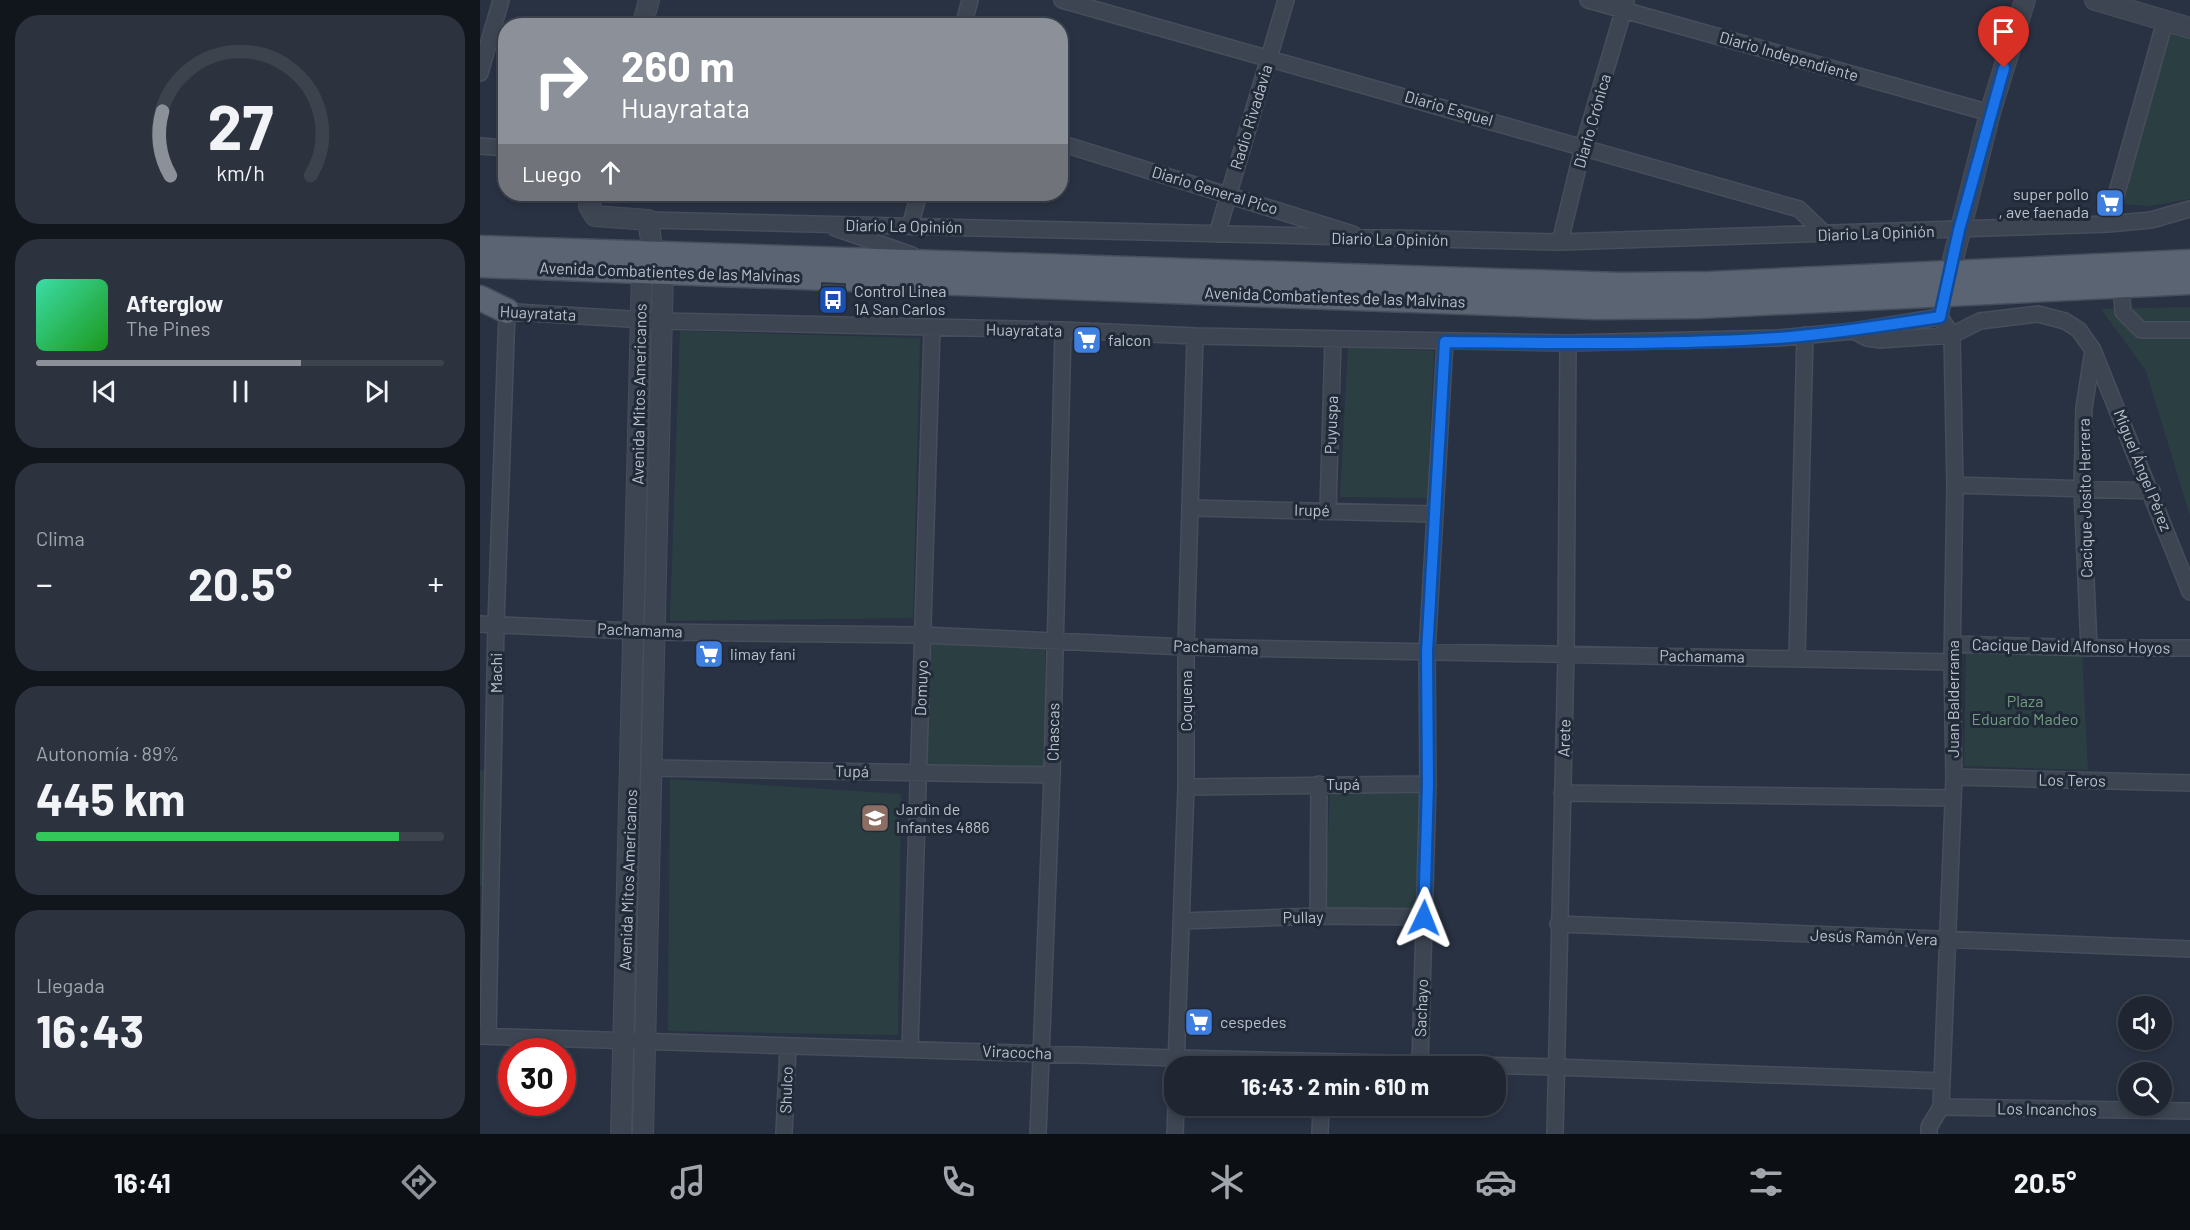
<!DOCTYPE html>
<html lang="es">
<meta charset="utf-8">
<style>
:root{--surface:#1f2632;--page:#2c323e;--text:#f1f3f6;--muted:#a1a5ac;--line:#3c434d;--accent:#8c9099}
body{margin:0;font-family:Barlow,sans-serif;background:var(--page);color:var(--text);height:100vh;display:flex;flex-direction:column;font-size:22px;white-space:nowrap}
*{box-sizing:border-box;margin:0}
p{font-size:20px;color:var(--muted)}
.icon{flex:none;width:33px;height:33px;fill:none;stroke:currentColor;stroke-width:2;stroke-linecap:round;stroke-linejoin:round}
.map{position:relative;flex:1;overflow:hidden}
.drawer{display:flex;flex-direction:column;gap:15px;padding:15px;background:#11151c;width:480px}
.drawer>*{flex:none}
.top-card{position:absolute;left:18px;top:18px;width:570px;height:183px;border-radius:24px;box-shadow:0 3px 9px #0003,0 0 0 2px var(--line);background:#8c9099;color:#fff;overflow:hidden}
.tools{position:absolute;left:1638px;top:996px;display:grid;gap:12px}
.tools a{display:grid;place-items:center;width:54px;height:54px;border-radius:50%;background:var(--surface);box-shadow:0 3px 9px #0003,0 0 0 2px var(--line);font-size:30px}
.speed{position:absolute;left:18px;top:1038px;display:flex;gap:12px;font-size:30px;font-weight:700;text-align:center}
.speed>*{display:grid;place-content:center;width:78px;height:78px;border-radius:50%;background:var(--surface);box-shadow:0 3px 9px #0003,0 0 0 2px var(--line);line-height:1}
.speed .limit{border:9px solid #d22;background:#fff;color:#111}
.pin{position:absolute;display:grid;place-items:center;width:51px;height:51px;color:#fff;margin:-62px -26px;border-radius:50% 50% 50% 0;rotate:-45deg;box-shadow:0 0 6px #0007}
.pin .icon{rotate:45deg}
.me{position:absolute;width:66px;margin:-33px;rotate:2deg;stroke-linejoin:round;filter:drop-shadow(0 0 4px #0008)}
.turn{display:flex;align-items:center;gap:21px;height:126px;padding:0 24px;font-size:27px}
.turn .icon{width:78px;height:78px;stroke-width:2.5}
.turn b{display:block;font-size:42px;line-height:51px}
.then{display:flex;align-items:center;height:57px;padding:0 24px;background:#0003;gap:12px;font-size:22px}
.big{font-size:45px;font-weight:700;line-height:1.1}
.drawer .tile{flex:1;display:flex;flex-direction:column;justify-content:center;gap:9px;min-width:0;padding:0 21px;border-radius:24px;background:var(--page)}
.drawer .dial{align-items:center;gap:0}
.dial svg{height:156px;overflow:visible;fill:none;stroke:var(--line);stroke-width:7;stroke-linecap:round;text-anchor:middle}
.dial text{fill:var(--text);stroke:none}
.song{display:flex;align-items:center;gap:18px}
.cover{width:72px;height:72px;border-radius:9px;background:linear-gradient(135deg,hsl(160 70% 55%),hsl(120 70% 35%))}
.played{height:6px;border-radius:3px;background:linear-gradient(90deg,var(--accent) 65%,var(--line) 65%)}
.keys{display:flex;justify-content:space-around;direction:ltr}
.heat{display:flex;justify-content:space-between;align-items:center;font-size:33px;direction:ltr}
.charge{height:9px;border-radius:4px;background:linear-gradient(90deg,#34c759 89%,var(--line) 0)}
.trip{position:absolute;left:684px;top:1056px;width:342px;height:60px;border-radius:24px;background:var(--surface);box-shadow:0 3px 9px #0003,0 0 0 2px var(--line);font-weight:700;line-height:60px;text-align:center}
.dock{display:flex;height:96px;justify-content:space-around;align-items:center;background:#0c0f14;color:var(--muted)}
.dock .icon{width:42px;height:42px}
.dock .active{color:var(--accent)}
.dock b{font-size:27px;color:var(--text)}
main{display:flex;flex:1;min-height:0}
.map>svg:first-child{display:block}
</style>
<main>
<section class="drawer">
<div class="tile dial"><svg viewBox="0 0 100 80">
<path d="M14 69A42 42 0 1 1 86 69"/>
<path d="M14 69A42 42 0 0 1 10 36" stroke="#8c9099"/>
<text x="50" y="56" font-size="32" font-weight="700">27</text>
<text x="50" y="72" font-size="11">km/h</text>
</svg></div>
<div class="tile">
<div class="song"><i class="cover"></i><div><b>Afterglow</b><p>The Pines</p></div></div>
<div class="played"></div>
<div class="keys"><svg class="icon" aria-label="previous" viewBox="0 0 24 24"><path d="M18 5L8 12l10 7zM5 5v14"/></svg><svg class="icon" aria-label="pause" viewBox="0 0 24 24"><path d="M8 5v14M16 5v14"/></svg><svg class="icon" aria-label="next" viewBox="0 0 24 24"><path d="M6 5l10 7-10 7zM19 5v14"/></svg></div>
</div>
<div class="tile"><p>Clima</p>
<div class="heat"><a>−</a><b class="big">20.5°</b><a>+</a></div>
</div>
<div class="tile"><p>Autonomía · 89%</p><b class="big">445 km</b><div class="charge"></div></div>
<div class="tile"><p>Llegada</p><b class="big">16:43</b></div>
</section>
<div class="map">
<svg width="1710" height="1134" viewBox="0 0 1710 1134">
<rect width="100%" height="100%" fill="#293243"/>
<!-- green -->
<path fill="#2b3f43" d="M1691,27L1710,33V199L1669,206L1642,204Z
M1710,307V516L1666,371L1621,309Z
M200,331L440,338L433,618L190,621Z
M868,347L954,351L947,498L860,497Z
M450,644L565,650L566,767L446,764Z
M1486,652L1602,654L1608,770L1484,766Z
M0,770L7,771V886H0Z
M190,779L421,794L418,1035L188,1031Z
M942,791L939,910L845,908L850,792Z"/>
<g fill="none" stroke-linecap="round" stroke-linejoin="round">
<!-- minor casing -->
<g stroke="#464e5c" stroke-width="18">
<path id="minor" d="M582,0L1319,209L1346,235
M1108,0L1510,113
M483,26L490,0
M0,73L21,0
M580,143L873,234
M0,146L26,148
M168,220L1080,242L1628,224L1671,220L1710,209
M1628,224L1685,21
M430,226L439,194
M355,228L432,255
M737,234L806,0
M1080,242L1103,147L1146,2
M1641,285L1643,312L1661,330H1710
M18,311L182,321L583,330L715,336L1088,343L1298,338L1374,331L1460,317
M1374,331L1387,338L1400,340L1472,335L1500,321L1558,314L1585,321L1599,330L1613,350L1710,592
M1475,485L1672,491
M712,508L953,514
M848,510L853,339
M0,624L175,632L442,635L706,647L1472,662
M1473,644L1609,648H1710
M1609,648L1602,488L1604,408L1613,350
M1317,658L1325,335
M172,768L572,775
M1474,777L1710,783
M706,787L948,784
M1082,793L1473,798
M838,916L839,784
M702,921L838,916L944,917
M1078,924L1710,949
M0,1036L696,1058L1074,1067L1462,1081
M8,1036L16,624L27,311
M430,1049L452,328
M940,1063L948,784L947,652L965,342
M696,1066L706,787V647L715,336
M1461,1107L1710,1111
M304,1134L308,1046
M558,1134L572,775L583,330
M695,1134L696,1106
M840,1134L841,1106
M1075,1134L1086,653L1088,343
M1449,1134V1127L1461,1107L1474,777L1472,662L1475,485L1472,335L1460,317L1464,295"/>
</g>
<!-- tertiary casing -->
<g stroke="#464e5c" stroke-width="22">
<path id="tertiary" d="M1615,0L1710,28
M162,26L169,0
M113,194L109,206L115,216L168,220L173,253L183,271L163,1134
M1466,287L1510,113L1545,0
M141,1134L162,270L168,260"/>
</g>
<!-- primary casing -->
<g stroke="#464e5c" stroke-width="27">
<path id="primary" d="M0,248L1141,285L1230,284L1710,262
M0,265L1117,307L1219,306L1710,282
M0,298L27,311"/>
</g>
<!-- minor -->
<use href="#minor" stroke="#3d4552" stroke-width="15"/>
<!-- tertiary -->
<use href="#tertiary" stroke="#3d4552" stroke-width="20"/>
<!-- primary -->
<use href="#primary" stroke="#5b6472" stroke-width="24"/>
</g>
<!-- wall -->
<path fill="#333c4c" d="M342,283L365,284V308L341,307Z"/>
<!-- building -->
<path fill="#3b4658" stroke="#29313e" stroke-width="1.5" d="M342,283L365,284V300L341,299Z"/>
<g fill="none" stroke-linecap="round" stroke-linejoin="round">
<!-- route casing -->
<g stroke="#114b97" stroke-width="15">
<path id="route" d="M944,918L948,784L947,652L965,342C1075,343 1187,345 1297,338C1352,334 1406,325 1460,317L1479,230L1524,68"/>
</g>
<!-- route -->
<use href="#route" stroke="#1a73e8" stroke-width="10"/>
</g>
<!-- icons -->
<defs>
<g id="supermarket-square" transform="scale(1.5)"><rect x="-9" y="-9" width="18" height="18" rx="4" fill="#3f7fe0" stroke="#212a38"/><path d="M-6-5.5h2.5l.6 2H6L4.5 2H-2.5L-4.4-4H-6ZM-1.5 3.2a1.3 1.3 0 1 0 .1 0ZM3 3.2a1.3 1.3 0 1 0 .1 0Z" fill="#fff"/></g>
<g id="bus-square" transform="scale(1.5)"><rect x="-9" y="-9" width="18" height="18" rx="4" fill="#1a4fb4" stroke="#212a38"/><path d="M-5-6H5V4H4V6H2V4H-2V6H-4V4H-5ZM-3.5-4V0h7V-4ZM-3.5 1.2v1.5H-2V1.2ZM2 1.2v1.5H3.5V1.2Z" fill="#fff"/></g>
<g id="school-square" transform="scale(1.5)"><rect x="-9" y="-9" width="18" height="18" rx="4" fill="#8d6e63" stroke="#212a38"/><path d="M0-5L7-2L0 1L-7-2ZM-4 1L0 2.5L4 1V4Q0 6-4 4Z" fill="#fff"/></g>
</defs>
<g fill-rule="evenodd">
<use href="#supermarket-square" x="1630" y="203"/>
<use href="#bus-square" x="353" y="300"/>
<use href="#supermarket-square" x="607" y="340"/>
<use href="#supermarket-square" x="229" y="654"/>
<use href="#school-square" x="395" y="818"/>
<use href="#supermarket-square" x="719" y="1022"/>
</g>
<g text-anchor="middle" stroke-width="6" stroke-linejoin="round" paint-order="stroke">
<!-- street labels -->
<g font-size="16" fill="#bac0cc" stroke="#212a38">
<text transform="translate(1309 56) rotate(16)" y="6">Diario Independiente</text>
<text transform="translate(969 108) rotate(16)" y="6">Diario Esquel</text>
<text transform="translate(771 117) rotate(-73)" y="6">Radio Rivadavia</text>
<text transform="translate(1112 121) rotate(-74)" y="6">Diario Crónica</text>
<text transform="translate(735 190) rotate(17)" y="6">Diario General Pico</text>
<text transform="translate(424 226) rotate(1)" y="6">Diario La Opinión</text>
<text transform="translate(1396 233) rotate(-2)" y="6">Diario La Opinión</text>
<text transform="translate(910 239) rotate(1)" y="6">Diario La Opinión</text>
<text transform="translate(190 272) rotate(2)" y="6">Avenida Combatientes de las Malvinas</text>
<text transform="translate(855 297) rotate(2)" y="6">Avenida Combatientes de las Malvinas</text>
<text transform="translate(58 313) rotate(3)" y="6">Huayratata</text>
<text transform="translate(544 330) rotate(1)" y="6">Huayratata</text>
<text transform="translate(159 394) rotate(-89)" y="6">Avenida Mitos Americanos</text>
<text transform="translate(851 425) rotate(-88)" y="6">Puyuspa</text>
<text transform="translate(1663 470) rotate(68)" y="6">Miguel Ángel Pérez</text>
<text transform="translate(1605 498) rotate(-91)" y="6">Cacique Josito Herrera</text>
<text transform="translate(832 510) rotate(1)" y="6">Irupé</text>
<text transform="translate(160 630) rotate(2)" y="6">Pachamama</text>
<text transform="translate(1591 646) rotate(1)" y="6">Cacique David Alfonso Hoyos</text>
<text transform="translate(736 647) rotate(2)" y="6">Pachamama</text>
<text transform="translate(1222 656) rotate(1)" y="6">Pachamama</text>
<text transform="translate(16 673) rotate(-90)" y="6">Machi</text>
<text transform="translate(441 688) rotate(-88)" y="6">Domuyo</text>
<text transform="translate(1473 699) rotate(-90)" y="6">Juan Balderrama</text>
<text transform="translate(706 701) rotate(-90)" y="6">Coquena</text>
<text transform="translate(573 732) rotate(-89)" y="6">Chascas</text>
<text transform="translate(1084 738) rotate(-88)" y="6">Arete</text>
<text transform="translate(372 771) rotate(1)" y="6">Tupá</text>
<text transform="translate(1592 780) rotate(1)" y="6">Los Teros</text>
<text x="863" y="790">Tupá</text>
<text transform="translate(148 880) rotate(-88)" y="6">Avenida Mitos Americanos</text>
<text transform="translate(823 917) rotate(-1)" y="6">Pullay</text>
<text transform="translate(1394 937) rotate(2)" y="6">Jesús Ramón Vera</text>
<text transform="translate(941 1008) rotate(-88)" y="6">Sachayo</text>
<text transform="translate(537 1052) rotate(2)" y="6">Viracocha</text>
<text transform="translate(306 1090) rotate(-88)" y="6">Shulco</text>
<text transform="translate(1567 1109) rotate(1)" y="6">Los Incanchos</text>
</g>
<!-- poi labels -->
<g font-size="16" fill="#bac0cc" stroke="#212a38" text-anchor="start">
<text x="1609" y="200" text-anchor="end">super pollo<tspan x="1609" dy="18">, ave faenada</tspan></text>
<text x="374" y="297">Control Linea<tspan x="374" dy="18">1A San Carlos</tspan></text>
<text x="628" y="346">falcon</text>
<text x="250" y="660">limay fani</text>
<text x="416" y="815">Jardìn de<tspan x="416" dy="18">Infantes 4886</tspan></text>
<text x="740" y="1028">cespedes</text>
</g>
<!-- park labels -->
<g font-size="16" fill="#729c7e" stroke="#212a38">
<text x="1545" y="707">Plaza<tspan x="1545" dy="18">Eduardo Madeo</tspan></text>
</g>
</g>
</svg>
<div class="tools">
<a><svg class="icon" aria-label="sound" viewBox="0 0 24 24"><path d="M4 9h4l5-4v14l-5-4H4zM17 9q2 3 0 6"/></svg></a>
<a><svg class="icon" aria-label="search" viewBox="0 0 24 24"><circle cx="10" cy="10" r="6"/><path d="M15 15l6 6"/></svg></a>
</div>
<div class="speed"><div class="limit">30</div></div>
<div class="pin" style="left:1524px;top:68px;background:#d93025"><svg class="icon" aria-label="arrive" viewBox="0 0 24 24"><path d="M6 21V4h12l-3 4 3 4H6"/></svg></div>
<svg class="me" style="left:944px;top:918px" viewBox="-20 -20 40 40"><path d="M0-17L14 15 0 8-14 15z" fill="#1a73e8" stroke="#fff" stroke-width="4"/></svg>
<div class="trip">16:43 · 2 min · 610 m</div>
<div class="top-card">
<div class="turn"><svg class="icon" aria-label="right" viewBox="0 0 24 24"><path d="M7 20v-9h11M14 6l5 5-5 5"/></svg><div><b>260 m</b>Huayratata</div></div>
<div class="then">Luego<svg class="icon" aria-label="ahead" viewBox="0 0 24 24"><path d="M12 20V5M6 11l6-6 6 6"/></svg></div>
</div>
</div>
</main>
<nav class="dock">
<b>16:41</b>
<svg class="icon active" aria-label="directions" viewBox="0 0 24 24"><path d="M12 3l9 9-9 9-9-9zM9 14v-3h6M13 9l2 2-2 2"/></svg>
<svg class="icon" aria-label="music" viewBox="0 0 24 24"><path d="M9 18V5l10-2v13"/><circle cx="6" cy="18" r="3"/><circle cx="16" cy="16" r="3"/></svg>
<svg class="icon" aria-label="phone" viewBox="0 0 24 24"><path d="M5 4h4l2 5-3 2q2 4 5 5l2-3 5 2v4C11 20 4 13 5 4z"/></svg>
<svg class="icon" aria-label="climate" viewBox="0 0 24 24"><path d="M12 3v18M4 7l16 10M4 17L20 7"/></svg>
<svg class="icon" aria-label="car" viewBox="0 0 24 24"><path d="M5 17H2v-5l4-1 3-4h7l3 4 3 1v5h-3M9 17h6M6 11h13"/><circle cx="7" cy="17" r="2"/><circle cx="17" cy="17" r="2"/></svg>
<svg class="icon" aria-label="filters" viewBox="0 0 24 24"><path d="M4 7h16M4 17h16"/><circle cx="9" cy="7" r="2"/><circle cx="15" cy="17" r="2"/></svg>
<b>20.5°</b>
</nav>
